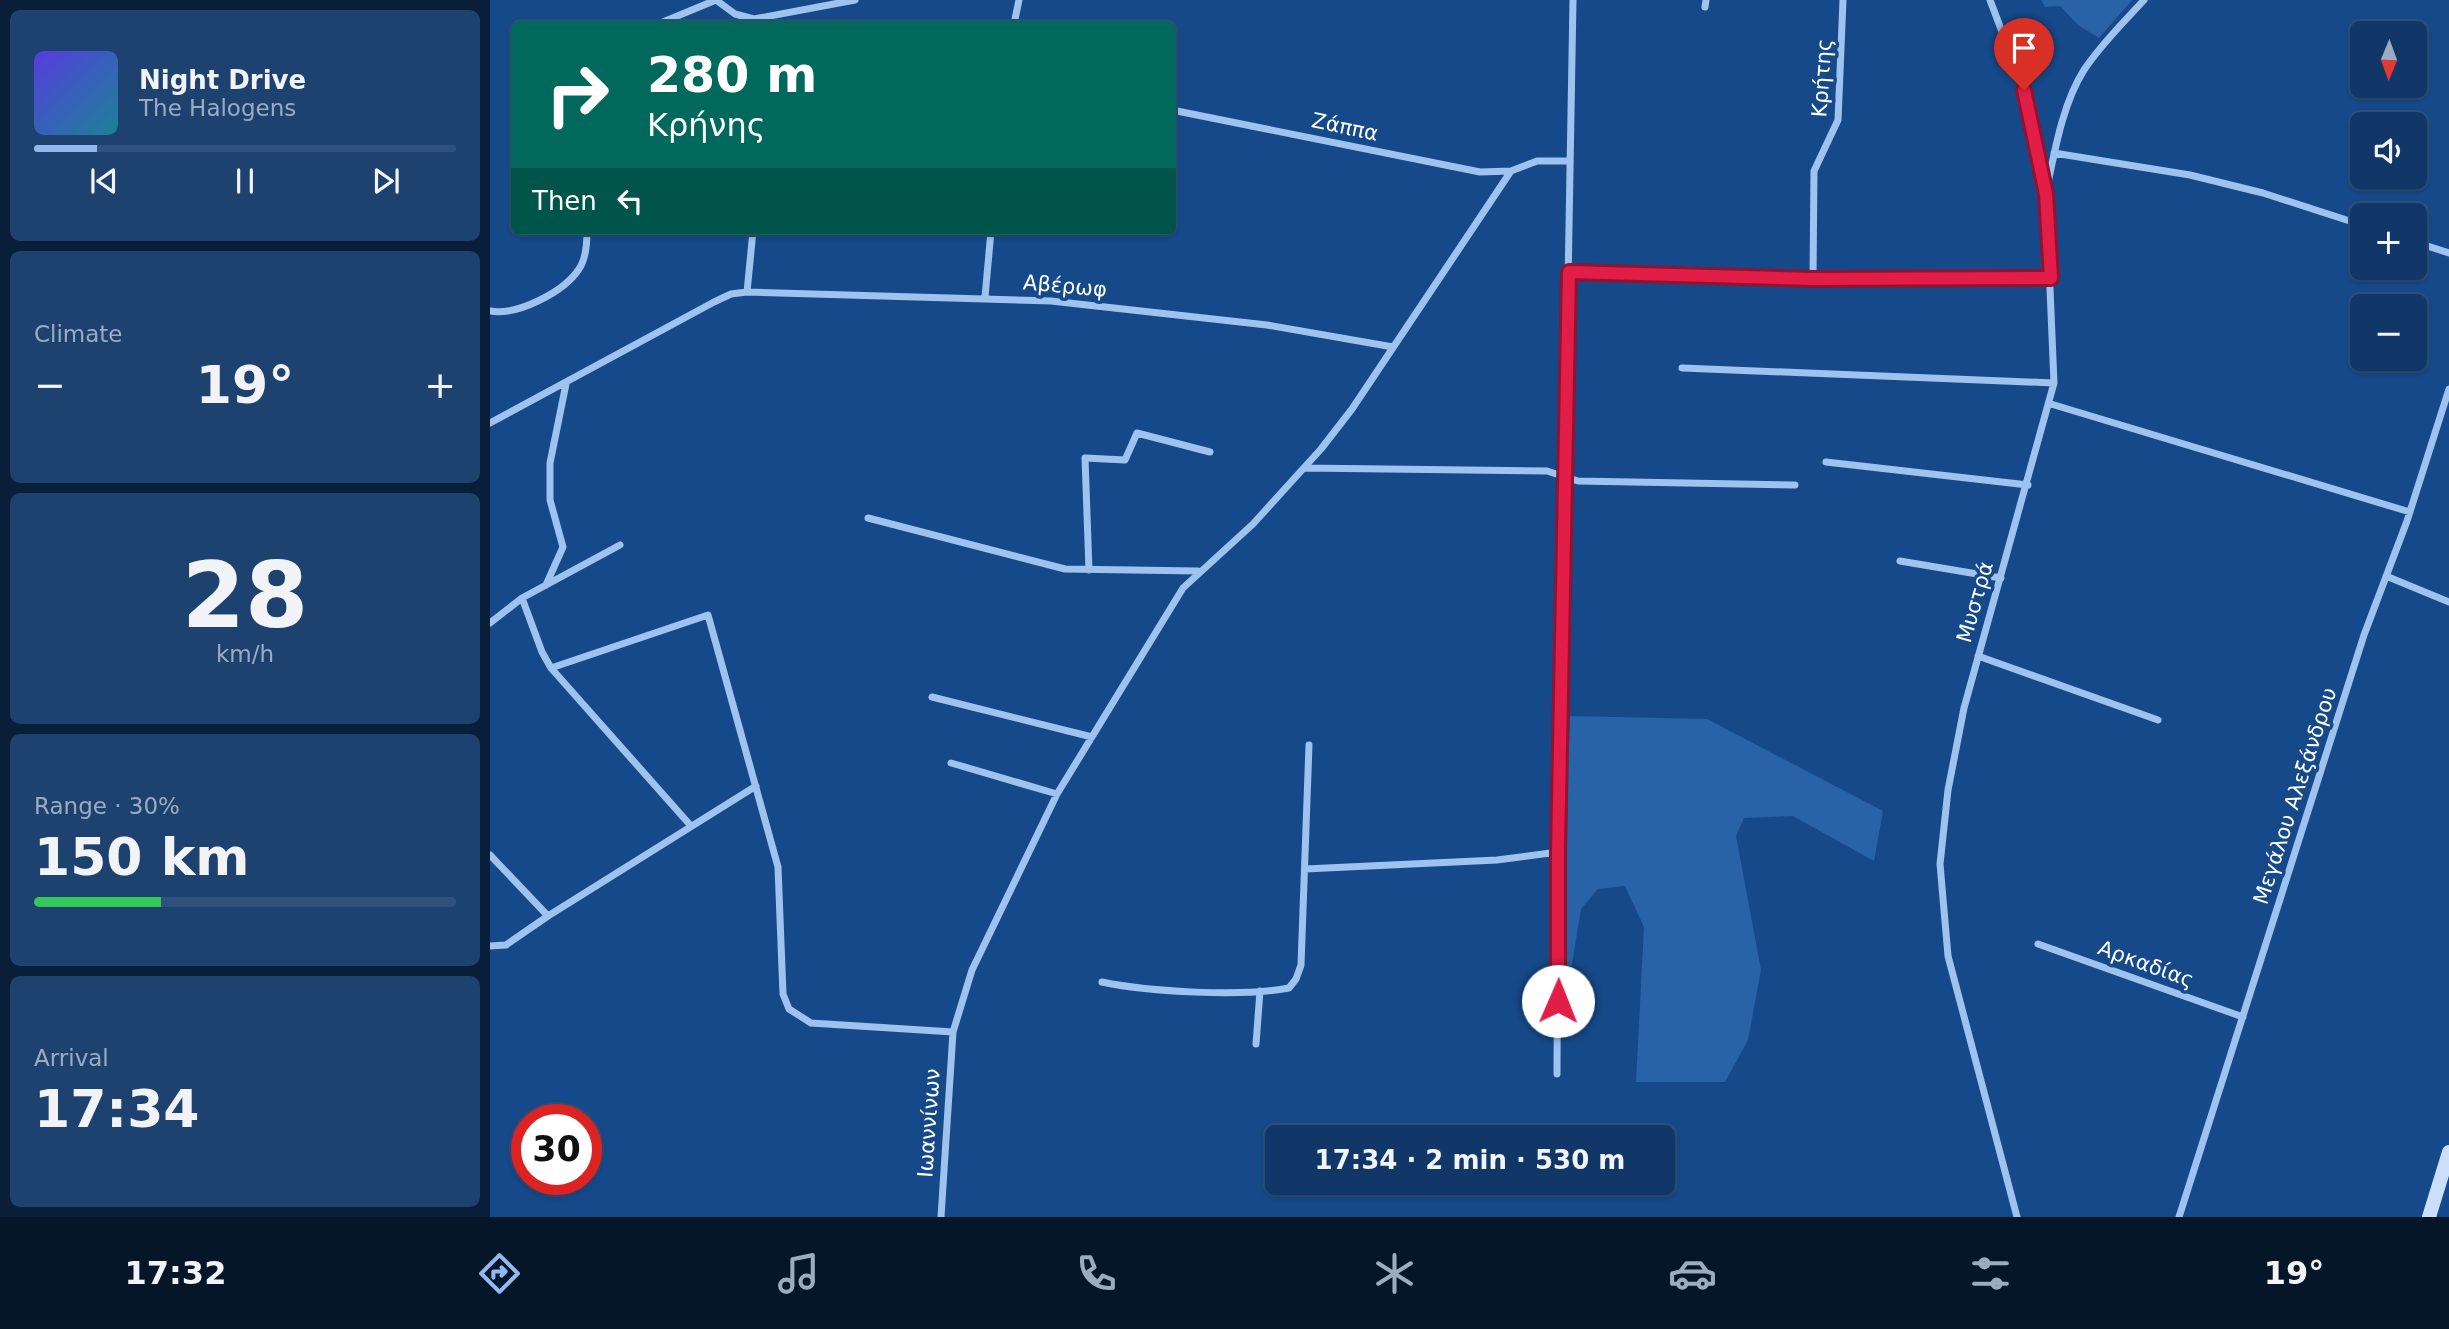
<!DOCTYPE html>
<meta charset="utf-8">
<style>
:root{--surface:#103767;--page:#1e4270;--text:#f1f3f6;--muted:#9cacc0;--line:#30517b;--accent:#90b9f0}
body{margin:0;font-family:"DejaVu Sans",sans-serif;background:var(--page);color:var(--text);height:100vh;display:flex;flex-direction:column;font-size:26px;white-space:nowrap}
*{box-sizing:border-box;margin:0}
p{font-size:23px;color:var(--muted)}
.icon{flex:none;width:38px;height:38px;fill:none;stroke:currentColor;stroke-width:2;stroke-linecap:round;stroke-linejoin:round}
.map{position:relative;flex:1;overflow:hidden}
.sheet{display:flex;flex-direction:column;gap:10px;padding:10px;background:#091e39;width:490px}
.sheet>*{flex:none}
.guide{position:absolute;left:21px;top:21px;width:665px;height:214px;border-radius:10px;box-shadow:0 2px 5px #0004,0 0 0 2px var(--line);background:#00695c;color:#fff;overflow:hidden}
.needle{width:46px;rotate:181deg}
.fabs{position:absolute;left:1860px;top:21px;display:grid;gap:14px}
.fabs a{display:grid;place-items:center;width:77px;height:77px;border-radius:10px;background:var(--surface);box-shadow:0 2px 5px #0004,0 0 0 2px var(--line);font-size:35px}
.speed{position:absolute;left:21px;top:1104px;display:flex;gap:14px;font-size:35px;font-weight:700;text-align:center}
.speed>*{display:grid;place-content:center;width:91px;height:91px;border-radius:50%;background:var(--surface);box-shadow:0 2px 5px #0004,0 0 0 2px var(--line);line-height:1}
.speed .limit{border:10px solid #d22;background:#fff;color:#111}
.pin{position:absolute;display:grid;place-items:center;width:60px;height:60px;color:#fff;margin:-72px -30px;border-radius:50% 50% 50% 0;rotate:-45deg;box-shadow:0 0 7px #0007}
.pin .icon{rotate:45deg}
.me{position:absolute;width:77px;margin:-38px;rotate:1deg;stroke-linejoin:round;filter:drop-shadow(0 0 5px #0008)}
.turn{display:flex;align-items:center;gap:24px;height:147px;padding:0 21px;font-size:32px}
.turn .icon{width:91px;height:91px;stroke-width:2.5}
.turn b{display:block;font-size:49px;line-height:60px}
.then{display:flex;align-items:center;height:66px;padding:0 21px;background:#0003;gap:14px;font-size:26px}
.big{font-size:52px;font-weight:700;line-height:1.1}
.sheet .tile{flex:1;display:flex;flex-direction:column;justify-content:center;gap:10px;min-width:0;padding:0 24px;border-radius:10px;background:var(--page)}
.sheet .dial{align-items:center;gap:0}
.dial b{font-size:91px;line-height:1}
.song{display:flex;align-items:center;gap:21px}
.cover{width:84px;height:84px;border-radius:10px;background:linear-gradient(135deg,hsl(250 70% 55%),hsl(190 70% 35%))}
.played{height:7px;border-radius:4px;background:linear-gradient(90deg,var(--accent) 15%,var(--line) 15%)}
.keys{display:flex;justify-content:space-around;direction:ltr}
.heat{display:flex;justify-content:space-between;align-items:center;font-size:38px;direction:ltr}
.charge{height:10px;border-radius:5px;background:linear-gradient(90deg,#34c759 30%,var(--line) 0)}
.trip{position:absolute;left:775px;top:1125px;width:410px;height:70px;border-radius:10px;background:var(--surface);box-shadow:0 2px 5px #0004,0 0 0 2px var(--line);font-weight:700;line-height:70px;text-align:center}
.tabs{display:flex;height:112px;justify-content:space-around;align-items:center;background:#061629;color:var(--muted)}
.tabs .icon{width:49px;height:49px}
.tabs .current{color:var(--accent)}
.tabs b{font-size:32px;color:var(--text)}
main{display:flex;flex:1;min-height:0}
.map>svg:first-child{display:block}
</style>
<main>
<section class="sheet">
<div class="tile">
<div class="song"><i class="cover"></i><div><b>Night Drive</b><p>The Halogens</p></div></div>
<div class="played"></div>
<div class="keys"><svg class="icon" aria-label="previous" viewBox="0 0 24 24"><path d="M18 5L8 12l10 7zM5 5v14"/></svg><svg class="icon" aria-label="pause" viewBox="0 0 24 24"><path d="M8 5v14M16 5v14"/></svg><svg class="icon" aria-label="next" viewBox="0 0 24 24"><path d="M6 5l10 7-10 7zM19 5v14"/></svg></div>
</div>
<div class="tile"><p>Climate</p>
<div class="heat"><a>−</a><b class="big">19°</b><a>+</a></div>
</div>
<div class="tile dial"><b>28</b><p>km/h</p></div>
<div class="tile"><p>Range · 30%</p><b class="big">150 km</b><div class="charge"></div></div>
<div class="tile"><p>Arrival</p><b class="big">17:34</b></div>
</section>
<div class="map">
<svg width="1959" height="1217" viewBox="0 0 1959 1217">
<rect width="100%" height="100%" fill="#164989"/>
<!-- green -->
<path fill="#2863a7" d="M1551,0H1642L1609,38L1588,25L1570,6L1555,7Z
M1080,716L1217,719L1393,811L1384,861L1303,816L1254,818L1246,836L1271,970L1258,1040L1235,1082H1146L1154,927L1135,886L1108,889L1091,909L1077,994L1075,849Z"/>
<g fill="none" stroke-linecap="round" stroke-linejoin="round">
<!-- minor -->
<path stroke="#9dc3ee" stroke-width="7" d="M1500,0L1534,90L1556,194L1564,383L1474,708L1458,790L1450,864L1458,956L1527,1217
M1215,7L1216,0
M168,24L226,0L245,14L264,19L365,0
M524,24L529,0
M682,110L990,172L1021,171
M1564,153L1700,175L1773,193L1872,225
M1557,188C1565,149 1573,103 1594,70C1611,44 1634,22 1654,0
M1925,242L1959,253
M1079,272L1323,279L1561,278
M1323,279L1324,171L1348,120L1353,0
M257,292L263,231
M495,297L501,231
M0,311C27,316 74,292 89,269C96,259 97,243 97,231
M1192,368L1564,383
M1561,404L1920,512
M0,423L224,302L241,294L257,292L561,301L777,325L903,347
M1336,462L1538,485
M814,468L1057,471L1088,481L1305,485
M378,518L575,569L708,571
M1410,561L1511,578
M599,570L595,458L635,460L647,433L720,452
M1896,576L1959,602
M56,585L73,547L60,500V463L76,384
M32,598L52,652L61,668L201,826
M0,623L32,598L130,545
M1488,656L1668,720
M61,668L218,615L288,867L293,994L299,1009L321,1023L463,1032L482,970L567,794
M442,697L602,737
M461,763L567,794L693,588L763,524L831,449L862,409L1021,171L1047,161H1080
M0,855L58,916L266,786
M815,869L1007,860L1068,852
M1548,944L1753,1017
M0,946L16,945L58,916
M612,982C660,992 752,997 799,988L806,979L811,965L819,745
M766,1044L770,991
M1067,1074L1068,852L1083,0
M451,1217L463,1032
M1689,1217L1874,635L1917,521L1959,389"/>
<!-- secondary -->
<path stroke="#cae0fa" stroke-width="14" d="M1939,1217L1959,1152"/>
</g>
<g fill="none" stroke-linecap="round" stroke-linejoin="round">
<!-- route casing -->
<g stroke="#92132f" stroke-width="18">
<path id="route" d="M1068,1001V852L1079,272L1323,279L1561,278L1556,194L1534,90"/>
</g>
<!-- route -->
<use href="#route" stroke="#e11d48" stroke-width="12"/>
</g>
<g text-anchor="middle" stroke-width="7" stroke-linejoin="round" paint-order="stroke">
<!-- street labels -->
<g font-size="21" fill="#fff" stroke="#164989">
<text transform="translate(1332 78) rotate(-86)" y="7">Κρήτης</text>
<text transform="translate(855 127) rotate(12)" y="7">Ζάππα</text>
<text transform="translate(575 286) rotate(5)" y="7">Αβέρωφ</text>
<text transform="translate(1485 602) rotate(-74)" y="7">Μυστρά</text>
<text transform="translate(1805 796) rotate(-72)" y="7">Μεγάλου Αλεξάνδρου</text>
<text transform="translate(1656 964) rotate(20)" y="7">Αρκαδίας</text>
<text transform="translate(439 1123) rotate(-86)" y="7">Ιωαννίνων</text>
</g>
</g>
</svg>
<div class="fabs">
<a><svg class="needle" viewBox="-14 -14 28 28"><path d="M0-13l5 13h-10z" fill="#e53935"/><path d="M0 13l5-13h-10z" fill="#9cacc0"/></svg></a>
<a><svg class="icon" aria-label="sound" viewBox="0 0 24 24"><path d="M4 9h4l5-4v14l-5-4H4zM17 9q2 3 0 6"/></svg></a>
<a>+</a>
<a>−</a>
</div>
<div class="speed"><div class="limit">30</div></div>
<div class="pin" style="left:1534px;top:90px;background:#d93025"><svg class="icon" aria-label="arrive" viewBox="0 0 24 24"><path d="M6 21V4h12l-3 4 3 4H6"/></svg></div>
<svg class="me" style="left:1068px;top:1001px" viewBox="-20 -20 40 40"><circle r="19" fill="#fff"/><path d="M0-13L10 11 0 6-10 11z" fill="#e11d48"/></svg>
<div class="trip">17:34 · 2 min · 530 m</div>
<div class="guide">
<div class="turn"><svg class="icon" aria-label="right" viewBox="0 0 24 24"><path d="M7 20v-9h11M14 6l5 5-5 5"/></svg><div><b>280 m</b>Κρήνης</div></div>
<div class="then">Then<svg class="icon" aria-label="left" viewBox="0 0 24 24"><path d="M17 20v-9H6M10 6l-5 5 5 5"/></svg></div>
</div>
</div>
</main>
<nav class="tabs">
<b>17:32</b>
<svg class="icon current" aria-label="directions" viewBox="0 0 24 24"><path d="M12 3l9 9-9 9-9-9zM9 14v-3h6M13 9l2 2-2 2"/></svg>
<svg class="icon" aria-label="music" viewBox="0 0 24 24"><path d="M9 18V5l10-2v13"/><circle cx="6" cy="18" r="3"/><circle cx="16" cy="16" r="3"/></svg>
<svg class="icon" aria-label="phone" viewBox="0 0 24 24"><path d="M5 4h4l2 5-3 2q2 4 5 5l2-3 5 2v4C11 20 4 13 5 4z"/></svg>
<svg class="icon" aria-label="climate" viewBox="0 0 24 24"><path d="M12 3v18M4 7l16 10M4 17L20 7"/></svg>
<svg class="icon" aria-label="car" viewBox="0 0 24 24"><path d="M5 17H2v-5l4-1 3-4h7l3 4 3 1v5h-3M9 17h6M6 11h13"/><circle cx="7" cy="17" r="2"/><circle cx="17" cy="17" r="2"/></svg>
<svg class="icon" aria-label="filters" viewBox="0 0 24 24"><path d="M4 7h16M4 17h16"/><circle cx="9" cy="7" r="2"/><circle cx="15" cy="17" r="2"/></svg>
<b>19°</b>
</nav>
